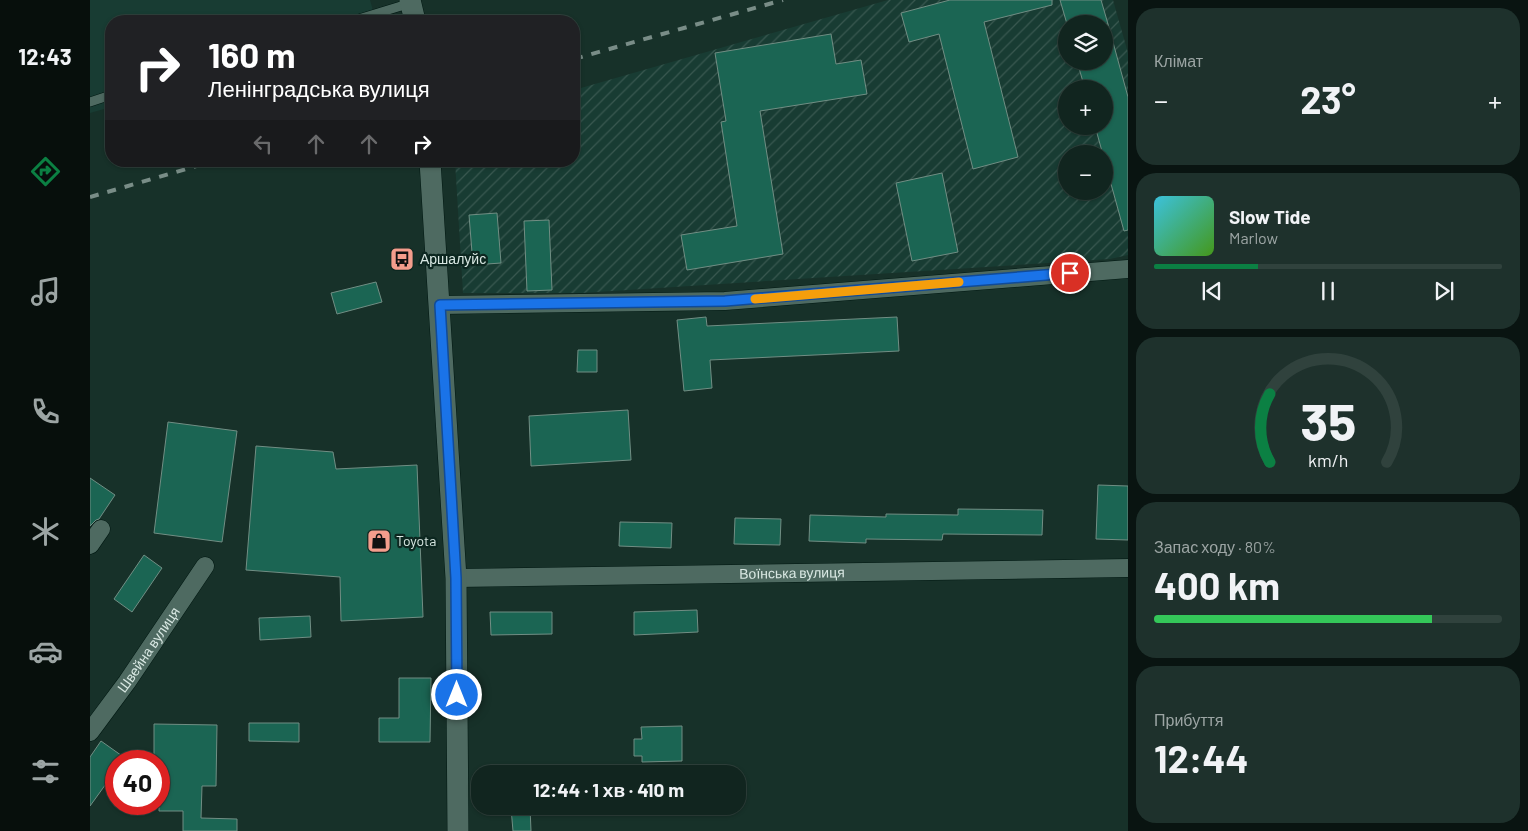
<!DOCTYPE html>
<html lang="uk">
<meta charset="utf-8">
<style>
:root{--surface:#11251f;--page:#1e312c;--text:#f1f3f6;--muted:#9ca5a4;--line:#30423d;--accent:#0b8043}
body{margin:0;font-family:Barlow,sans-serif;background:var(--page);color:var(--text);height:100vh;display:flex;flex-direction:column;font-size:19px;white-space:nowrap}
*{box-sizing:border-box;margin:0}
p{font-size:16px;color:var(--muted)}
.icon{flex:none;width:28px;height:28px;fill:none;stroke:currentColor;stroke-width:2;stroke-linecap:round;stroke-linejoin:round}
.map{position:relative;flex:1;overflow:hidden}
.side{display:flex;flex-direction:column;gap:8px;padding:8px;background:#091411;width:400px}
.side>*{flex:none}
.top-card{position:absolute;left:15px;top:15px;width:475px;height:152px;border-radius:20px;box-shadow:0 1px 4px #0004,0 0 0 1px var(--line);background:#202124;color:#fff;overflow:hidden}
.buttons{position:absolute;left:968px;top:15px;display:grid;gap:10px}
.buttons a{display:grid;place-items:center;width:55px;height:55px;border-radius:50%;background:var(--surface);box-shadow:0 1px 4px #0004,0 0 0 1px var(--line);font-size:25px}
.speed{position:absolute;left:15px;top:750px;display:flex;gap:10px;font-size:25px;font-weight:700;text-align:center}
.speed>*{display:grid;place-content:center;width:65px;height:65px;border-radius:50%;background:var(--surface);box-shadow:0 1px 4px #0004,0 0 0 1px var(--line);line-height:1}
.speed .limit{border:8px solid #d22;background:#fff;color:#111}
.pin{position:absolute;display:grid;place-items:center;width:42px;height:42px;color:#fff;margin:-21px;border:2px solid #fff;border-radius:50%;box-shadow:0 1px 5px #0007}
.me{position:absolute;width:55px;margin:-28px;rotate:0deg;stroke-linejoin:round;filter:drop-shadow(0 0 4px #0008)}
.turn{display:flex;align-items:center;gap:18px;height:105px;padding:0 20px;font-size:22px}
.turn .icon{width:65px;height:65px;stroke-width:2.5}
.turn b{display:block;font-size:35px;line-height:42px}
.lanes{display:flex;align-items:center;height:48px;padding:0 20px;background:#0003;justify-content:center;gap:25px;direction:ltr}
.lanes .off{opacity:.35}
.big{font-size:38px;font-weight:700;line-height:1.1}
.side .tile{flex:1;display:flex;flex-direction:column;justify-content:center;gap:8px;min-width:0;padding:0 18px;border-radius:20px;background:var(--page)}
.side .dial{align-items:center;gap:0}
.dial svg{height:130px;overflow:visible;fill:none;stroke:var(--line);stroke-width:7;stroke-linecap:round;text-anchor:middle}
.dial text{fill:var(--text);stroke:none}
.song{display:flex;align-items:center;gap:15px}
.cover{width:60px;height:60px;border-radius:8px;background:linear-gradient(135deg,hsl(190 70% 55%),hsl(100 70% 35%))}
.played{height:5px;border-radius:2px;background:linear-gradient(90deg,var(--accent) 30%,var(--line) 30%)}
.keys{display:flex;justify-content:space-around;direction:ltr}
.heat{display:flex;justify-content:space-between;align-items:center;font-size:28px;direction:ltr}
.charge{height:8px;border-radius:4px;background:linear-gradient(90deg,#34c759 80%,var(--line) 0)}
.trip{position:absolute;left:381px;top:765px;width:275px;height:50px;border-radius:20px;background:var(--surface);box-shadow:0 1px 4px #0004,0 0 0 1px var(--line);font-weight:700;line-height:50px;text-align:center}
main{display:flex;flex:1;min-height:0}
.tabs{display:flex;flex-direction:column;width:90px;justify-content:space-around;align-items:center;background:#070f0c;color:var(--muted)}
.tabs .icon{width:35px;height:35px}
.tabs .active{color:var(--accent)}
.tabs b{font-size:22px;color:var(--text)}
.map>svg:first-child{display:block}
</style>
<main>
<nav class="tabs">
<b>12:43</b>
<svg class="icon active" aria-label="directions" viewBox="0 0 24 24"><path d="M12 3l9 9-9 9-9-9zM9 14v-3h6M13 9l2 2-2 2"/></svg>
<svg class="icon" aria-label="music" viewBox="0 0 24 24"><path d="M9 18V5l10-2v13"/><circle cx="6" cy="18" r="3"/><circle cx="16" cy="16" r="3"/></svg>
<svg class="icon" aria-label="phone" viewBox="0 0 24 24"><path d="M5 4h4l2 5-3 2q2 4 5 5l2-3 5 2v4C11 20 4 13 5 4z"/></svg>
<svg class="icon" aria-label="climate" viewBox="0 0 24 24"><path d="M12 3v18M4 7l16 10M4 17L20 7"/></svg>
<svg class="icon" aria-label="car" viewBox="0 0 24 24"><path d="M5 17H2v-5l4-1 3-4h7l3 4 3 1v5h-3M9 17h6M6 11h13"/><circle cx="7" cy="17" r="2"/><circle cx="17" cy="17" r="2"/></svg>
<svg class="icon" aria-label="filters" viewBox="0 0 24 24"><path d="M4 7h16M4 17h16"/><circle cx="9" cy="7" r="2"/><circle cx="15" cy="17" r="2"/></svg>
</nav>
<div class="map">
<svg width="1038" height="831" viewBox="0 0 1038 831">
<defs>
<pattern id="industrial-furrows" width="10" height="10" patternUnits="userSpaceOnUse" patternTransform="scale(1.25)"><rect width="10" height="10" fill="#183c33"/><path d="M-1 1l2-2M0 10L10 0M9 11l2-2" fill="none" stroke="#395850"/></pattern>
</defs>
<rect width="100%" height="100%" fill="#173129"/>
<!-- built -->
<path fill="#183c33" d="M0,0H280L286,21H21V107L0,113Z"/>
<!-- industrial -->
<path fill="url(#industrial-furrows)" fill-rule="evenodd" d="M798,0H1023L1038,53V255L1020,259L491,293H373L365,161H484V90ZM976,24H1014V61H976ZM976,89H1014V126H976ZM976,154H1014V191H976Z"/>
<!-- building -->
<path fill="#1b6553" stroke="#718e84" d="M860,0H962V5L894,22L928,157L883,169L849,34L819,42L811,13Z
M970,0H1011L1018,24H977Z
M1018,24L1038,97V230L1034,231L1005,126H1014V89H995L987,61H1014V25Z
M741,34L746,64L771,60L777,94L670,111L693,254L597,270L591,235L647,226L631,122L636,121L625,53Z
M852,173L868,252L822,261L806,183Z
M407,213L411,263L383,265L379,215Z
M459,220L462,290L437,291L434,221Z
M286,282L292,302L247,314L241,293Z
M616,317L617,326L807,317L809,351L620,360L622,388L594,391L587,320Z
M488,350H507V372H487Z
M538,410L541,460L441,466L439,416Z
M78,422L147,431L132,542L64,533Z
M166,446L243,452L246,469L327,465L333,617L251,621L250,577L156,570Z
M0,478L25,495L9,519L6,520L0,526Z
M1008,485L1038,486V540L1006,539Z
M868,509L953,510L952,535L853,534L852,540L776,539V543L719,541L720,515L796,517V514L868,515Z
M645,518L691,519L690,545L644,544Z
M530,522L582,523L581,548L529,546Z
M54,555L72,568L42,612L24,599Z
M607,610L608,632L544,635V612Z
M400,612H462V634L401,635Z
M220,616L221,637L170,640L169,618Z
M309,678H341L340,742H289V718H309Z
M159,723H209V742L159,741Z
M64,724L127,725L126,786H112L111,818L147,819V831H93V811H69V761H64Z
M592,726V761L552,762V756H544V739H552L551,727Z
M11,741L35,758L32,761H26V770L0,806V757Z
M440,807L441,831H423L421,808Z"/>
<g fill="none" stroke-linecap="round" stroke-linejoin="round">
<!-- service casing -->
<g stroke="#011812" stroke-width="10">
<path id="service" d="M262,21L321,3
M0,102L21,95"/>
</g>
<!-- minor casing -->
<g stroke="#011812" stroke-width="19">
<g id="minor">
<path d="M350,305L635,301L1038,269"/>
<path d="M0,545L11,529"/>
<path id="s1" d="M366,578L1038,568"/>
<path id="s2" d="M0,732L37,682L115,566"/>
</g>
</g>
<!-- tertiary casing -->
<g stroke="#011812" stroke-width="22">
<path id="tertiary" d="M320,0L325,21
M340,161L366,578L368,831"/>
</g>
<!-- service -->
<use href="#service" stroke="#4e6a61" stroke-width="9"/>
<!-- minor -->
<use href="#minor" stroke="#4e6a61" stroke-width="18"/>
<!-- tertiary -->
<use href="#tertiary" stroke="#4e6a61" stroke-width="21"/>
<!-- rail -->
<path stroke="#798d87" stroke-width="4" stroke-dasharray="9 9" stroke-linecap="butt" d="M484,59L693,0
M0,197L124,161"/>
</g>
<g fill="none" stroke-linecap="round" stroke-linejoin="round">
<!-- route casing -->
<g stroke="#114b97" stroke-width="12">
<path id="route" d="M367,695L366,578L350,305L635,301L980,273"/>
</g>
<!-- route -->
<use href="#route" stroke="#1a73e8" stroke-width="9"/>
<!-- slow -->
<path stroke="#f59e0b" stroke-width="9" d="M665,299L869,282"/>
</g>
<!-- icons -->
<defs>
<g id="bus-square" transform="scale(1.25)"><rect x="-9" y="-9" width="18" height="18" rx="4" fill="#f49d8c" stroke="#0c2720"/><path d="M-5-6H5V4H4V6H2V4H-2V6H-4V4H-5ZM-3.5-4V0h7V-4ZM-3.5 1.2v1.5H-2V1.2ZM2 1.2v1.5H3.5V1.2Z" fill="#111"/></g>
<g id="shop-square" transform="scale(1.25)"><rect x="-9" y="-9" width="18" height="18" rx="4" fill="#f49d8c" stroke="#0c2720"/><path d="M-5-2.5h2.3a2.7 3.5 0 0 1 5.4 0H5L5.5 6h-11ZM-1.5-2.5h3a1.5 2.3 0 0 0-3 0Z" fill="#111"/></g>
</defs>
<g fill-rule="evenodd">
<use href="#bus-square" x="312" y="259"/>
<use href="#shop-square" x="289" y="541"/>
</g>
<g text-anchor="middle" stroke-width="4.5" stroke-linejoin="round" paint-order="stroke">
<!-- poi labels -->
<g font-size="14" fill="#d9e8e3" stroke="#0c2720" text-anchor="start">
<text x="330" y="264">Аршалуйс</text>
<text x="306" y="546">Toyota</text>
</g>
<!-- street labels -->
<g font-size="14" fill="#d9e8e3" stroke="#0c2720">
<text dy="5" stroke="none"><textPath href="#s1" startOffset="336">Воїнська вулиця</textPath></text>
<text dy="5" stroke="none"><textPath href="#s2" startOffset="101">Швейна вулиця</textPath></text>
</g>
</g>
</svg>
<div class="buttons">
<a><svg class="icon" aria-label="layers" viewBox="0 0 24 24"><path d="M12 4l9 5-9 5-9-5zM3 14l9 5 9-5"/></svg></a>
<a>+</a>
<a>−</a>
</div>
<div class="speed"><div class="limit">40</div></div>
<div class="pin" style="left:980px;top:273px;background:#d93025"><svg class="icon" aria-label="arrive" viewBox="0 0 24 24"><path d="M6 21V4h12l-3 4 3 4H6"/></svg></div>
<svg class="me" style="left:367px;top:695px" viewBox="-20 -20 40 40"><circle r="17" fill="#1a73e8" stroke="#fff" stroke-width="3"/><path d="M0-11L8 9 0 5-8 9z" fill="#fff"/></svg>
<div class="trip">12:44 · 1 хв · 410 m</div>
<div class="top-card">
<div class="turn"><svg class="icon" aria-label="right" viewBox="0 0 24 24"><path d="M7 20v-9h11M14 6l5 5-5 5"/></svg><div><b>160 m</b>Ленінградська вулиця</div></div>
<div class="lanes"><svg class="icon off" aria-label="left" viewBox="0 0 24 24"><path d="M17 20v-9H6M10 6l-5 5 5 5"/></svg><svg class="icon off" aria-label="ahead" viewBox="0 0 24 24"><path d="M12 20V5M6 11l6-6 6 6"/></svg><svg class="icon off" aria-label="ahead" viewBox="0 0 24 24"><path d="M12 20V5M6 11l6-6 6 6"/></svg><svg class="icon" aria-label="right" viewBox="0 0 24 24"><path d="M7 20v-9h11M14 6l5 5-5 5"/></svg></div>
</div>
</div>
<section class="side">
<div class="tile"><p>Клімат</p>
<div class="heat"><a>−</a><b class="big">23°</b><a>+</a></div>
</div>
<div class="tile">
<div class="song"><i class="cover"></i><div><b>Slow Tide</b><p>Marlow</p></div></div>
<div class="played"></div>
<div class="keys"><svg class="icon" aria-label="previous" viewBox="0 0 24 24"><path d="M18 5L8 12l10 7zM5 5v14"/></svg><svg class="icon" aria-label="pause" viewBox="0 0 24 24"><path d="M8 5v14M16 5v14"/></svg><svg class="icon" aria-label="next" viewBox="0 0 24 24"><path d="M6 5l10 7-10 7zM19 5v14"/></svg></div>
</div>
<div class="tile dial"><svg viewBox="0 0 100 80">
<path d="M14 69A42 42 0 1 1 86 69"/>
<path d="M14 69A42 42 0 0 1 14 27" stroke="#0b8043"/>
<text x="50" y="56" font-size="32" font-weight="700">35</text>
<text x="50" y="72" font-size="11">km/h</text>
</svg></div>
<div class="tile"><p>Запас ходу · 80%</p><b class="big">400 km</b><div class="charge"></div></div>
<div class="tile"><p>Прибуття</p><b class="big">12:44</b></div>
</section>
</main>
